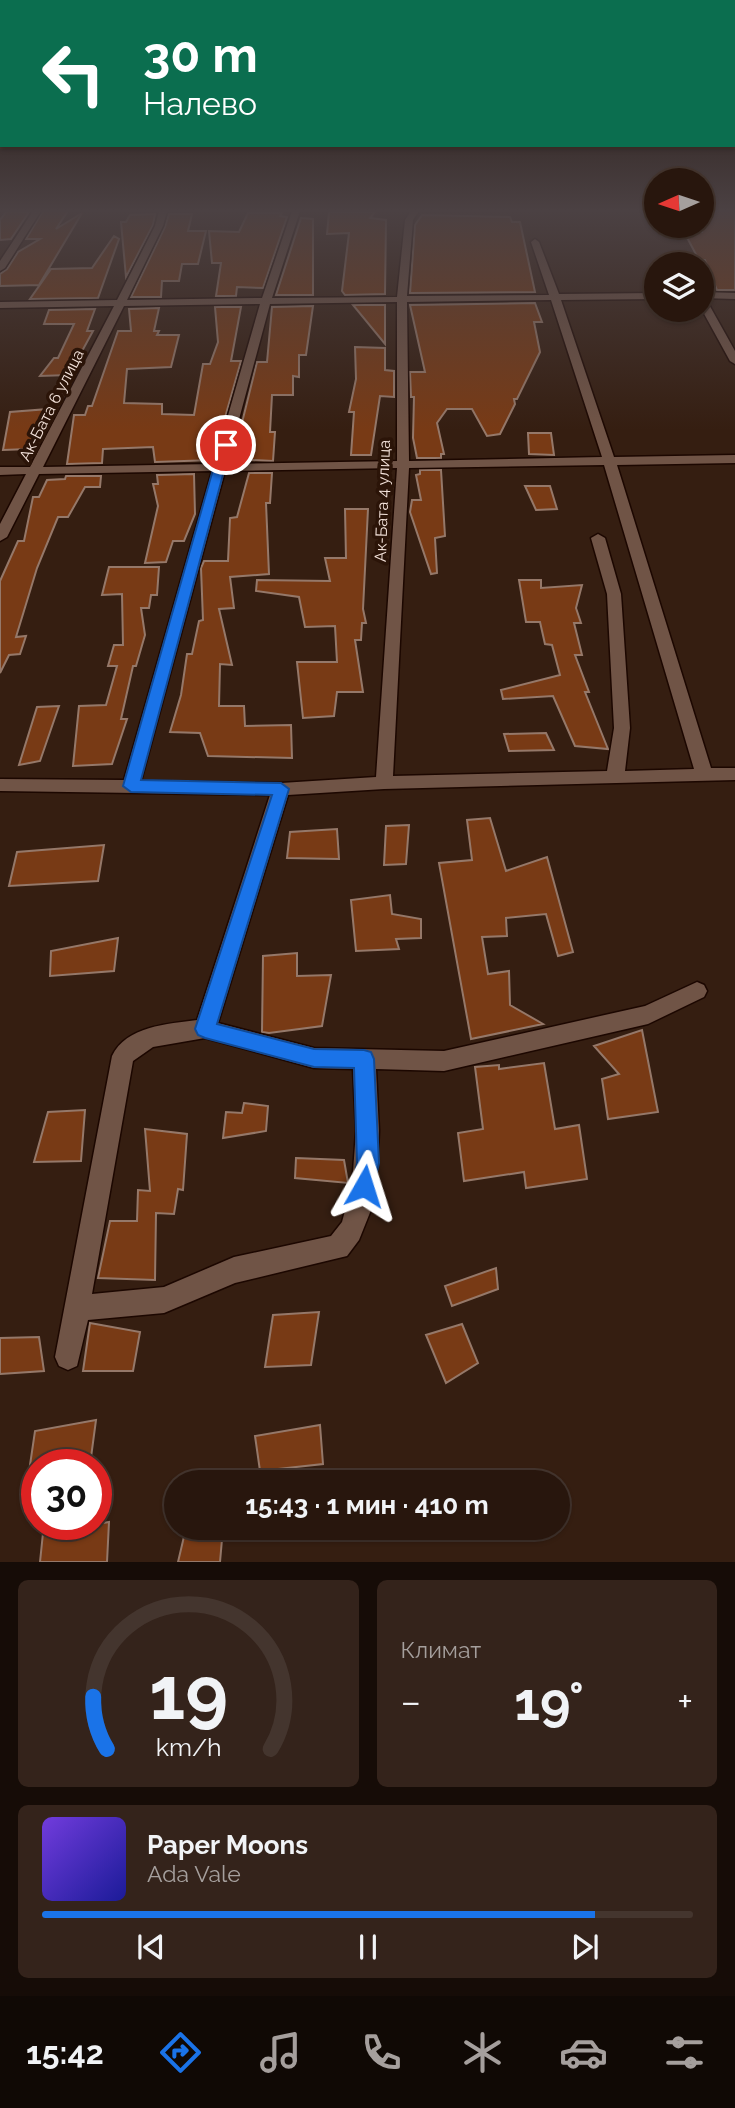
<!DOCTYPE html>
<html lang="ru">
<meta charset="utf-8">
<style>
:root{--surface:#28160d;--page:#34231b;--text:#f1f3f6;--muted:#a59f9d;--line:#44352e;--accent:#1a73e8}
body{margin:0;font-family:Raleway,sans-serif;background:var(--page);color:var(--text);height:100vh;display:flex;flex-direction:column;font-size:26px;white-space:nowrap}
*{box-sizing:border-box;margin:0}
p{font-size:23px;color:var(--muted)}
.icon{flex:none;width:38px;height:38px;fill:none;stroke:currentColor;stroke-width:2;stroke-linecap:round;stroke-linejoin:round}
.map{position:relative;height:1562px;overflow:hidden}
.panel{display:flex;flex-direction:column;gap:18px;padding:18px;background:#160c07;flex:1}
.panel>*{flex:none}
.banner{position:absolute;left:0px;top:0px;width:735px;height:147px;box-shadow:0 2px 5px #0004,0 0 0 2px var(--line);background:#0b6e4f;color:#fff;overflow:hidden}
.needle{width:46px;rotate:267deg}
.fabs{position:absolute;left:644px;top:168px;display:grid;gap:14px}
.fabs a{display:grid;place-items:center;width:70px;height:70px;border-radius:50%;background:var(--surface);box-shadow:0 2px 5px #0004,0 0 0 2px var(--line);font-size:35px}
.speed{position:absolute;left:21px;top:1449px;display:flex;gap:14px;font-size:35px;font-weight:700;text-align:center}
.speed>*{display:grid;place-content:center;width:91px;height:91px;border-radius:50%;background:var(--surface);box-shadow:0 2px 5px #0004,0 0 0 2px var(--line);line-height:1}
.speed .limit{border:10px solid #d22;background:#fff;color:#111}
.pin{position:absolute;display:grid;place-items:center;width:60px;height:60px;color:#fff;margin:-30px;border:4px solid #fff;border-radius:50%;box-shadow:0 2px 7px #0007}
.me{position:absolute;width:77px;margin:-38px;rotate:6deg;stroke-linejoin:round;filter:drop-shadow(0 0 5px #0008)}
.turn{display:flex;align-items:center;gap:24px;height:147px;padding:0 28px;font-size:32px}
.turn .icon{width:91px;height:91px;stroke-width:2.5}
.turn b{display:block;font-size:49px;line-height:60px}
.big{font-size:52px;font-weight:700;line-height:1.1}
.panel .card{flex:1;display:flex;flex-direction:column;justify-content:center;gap:10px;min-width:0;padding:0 24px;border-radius:10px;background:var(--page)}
.panel .dial{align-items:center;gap:0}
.dial svg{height:182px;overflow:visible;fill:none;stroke:var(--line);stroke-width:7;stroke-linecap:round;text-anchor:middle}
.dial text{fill:var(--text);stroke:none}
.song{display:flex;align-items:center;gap:21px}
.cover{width:84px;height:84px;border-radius:10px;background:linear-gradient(135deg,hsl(260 70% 55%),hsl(240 70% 35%))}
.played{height:7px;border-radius:4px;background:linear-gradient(90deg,var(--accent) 85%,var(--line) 85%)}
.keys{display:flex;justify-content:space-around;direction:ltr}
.heat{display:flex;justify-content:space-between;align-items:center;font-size:38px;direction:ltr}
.panel .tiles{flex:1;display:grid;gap:18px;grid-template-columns:1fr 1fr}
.card:last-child{grid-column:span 2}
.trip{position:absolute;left:164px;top:1470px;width:406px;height:70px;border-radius:35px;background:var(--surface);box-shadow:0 2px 5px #0004,0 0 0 2px var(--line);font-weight:700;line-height:70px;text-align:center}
.menu{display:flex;height:112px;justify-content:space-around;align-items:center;background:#100905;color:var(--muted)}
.menu .icon{width:49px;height:49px}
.menu .selected{color:var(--accent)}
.menu b{font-size:32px;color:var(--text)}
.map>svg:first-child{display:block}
</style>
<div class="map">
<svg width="735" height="1562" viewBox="0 0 735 1562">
<rect width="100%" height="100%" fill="#351e11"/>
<!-- building -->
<path fill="#783a15" stroke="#957869" stroke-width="2" d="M7,211L29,212L11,239L0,240V220Z
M43,211H68L56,229L82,213L39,285L0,286V274L7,269L18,252L40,239H26Z
M702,211H735V290H717L705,260H699L683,230L702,232Z
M329,212H375L370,218L386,220L385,294L345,295L342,291L349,233L327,234Z
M248,213H282L280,216L287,217L263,288L237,287L236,296H216L221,263H212L209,231L239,232Z
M155,214L153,225L126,277L121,222H126L130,215Z
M169,214H192L188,231H206L198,264H182L179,281H162L161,297H131L165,227Z
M422,215L510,217L512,222H520L535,292L410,293L415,225Z
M301,218L313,219V295H276Z
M114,236L119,239L98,298L30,299L51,269L92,268Z
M535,303L542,322H534L540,352L517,399H514L515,404L500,434L487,436L472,409H447L437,423L444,454H441V458H417L413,438L414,397H411L410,372H425L410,305Z
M353,305H385V344Z
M313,306L306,355H299V377L293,376V395H272L270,432H275L273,461L233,459L257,362H267L272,307Z
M215,307H241L231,361H241L213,460L155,462L153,447L103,449L102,463L67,464L74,415H85L88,406H92L118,331H131L129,309L159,308L154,331H159L157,335H179L171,367L127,369L124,403L162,404V414L194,415L203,364H210L218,342Z
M95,309L87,331H93L69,375L40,376L54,358H58L74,324H44L49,310Z
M355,347L385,348V370L394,371V397L380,396L371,455H351L354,412H349L356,379Z
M49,409L29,449L3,450L10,412Z
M528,433H551L554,455L529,454Z
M420,470H441L445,536L435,538L437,573L431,574L410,512L412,500H421L416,475L420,474Z
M249,473H272L270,503H266L269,574L230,577L234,608L219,609L232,665L220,664L219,706H244L245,726L291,725L292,758L208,756L200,733L170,732L181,695L187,654H192L199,621L203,620L201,568L204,561H228L230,518L237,517Z
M194,474L195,514L184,541H173L166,562L145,563L158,506L153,484H158L157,475Z
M66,476H101L100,487H85L68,517H58L37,568L16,637L26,636L20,654L9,655L0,673V581L18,541H24L33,497H39L47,480L65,479Z
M525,486H550L557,509L536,510Z
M345,509H368L363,609L366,623H362L361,640H355L363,692H337L334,716L303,718L297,662H337L335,626L305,627L299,597L256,591L257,580L330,581L325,558H346Z
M109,567H159L157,595H151L149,608H141L145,635L136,666H133L121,719H127L112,764L73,766L79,706L106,705L117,666H108L114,645H123L122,594L102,595Z
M519,580H541V588L582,585L576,608L581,623H574L582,655H575L589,692H585L608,749L575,746L553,696L503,699L501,690L560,675L552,645L545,644L540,622H526Z
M59,706L40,761L19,765L37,707Z
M546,733L554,750L509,751L504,734Z
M490,818L506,871L547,857L573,952L558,956L546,914L506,918L507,936L482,937L488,974L509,971L510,1005L543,1024L471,1039L439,863L472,860L467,820Z
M409,825L406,864L384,865L386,826Z
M337,829L339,859L287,858L290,832Z
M104,845L98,881L9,886L17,852Z
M390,895L392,914L421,919V938L396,939L399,949L356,951L351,900Z
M118,938L114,971L50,976L51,951Z
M297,953V976L331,975L322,1026L269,1033L262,1032L263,956Z
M642,1030L658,1112L608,1119L602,1079L619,1074L594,1046Z
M544,1063L555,1129L579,1125L587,1179L526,1188L524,1172L464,1181L458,1133L483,1129L475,1067L499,1065V1069Z
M244,1103L268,1106L266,1131L223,1138L226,1112L242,1113Z
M85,1110L81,1161L34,1162L48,1112Z
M145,1129L187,1134L183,1190L178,1189L174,1214L156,1213L155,1280L98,1278L110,1221H137L138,1190L150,1191Z
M296,1158L344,1160L348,1183L295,1178Z
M496,1268L498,1289L452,1306L445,1286Z
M319,1312L311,1365L265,1367L273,1315Z
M90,1323L140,1332L133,1371H83Z
M462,1324L478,1363L446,1383L426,1335Z
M39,1337L44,1371L0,1374V1338Z
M96,1420L90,1465H30L35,1431Z
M320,1425L323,1464L260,1471L255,1436Z
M109,1522L107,1562H40L43,1533Z
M186,1528H223L220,1562H178Z"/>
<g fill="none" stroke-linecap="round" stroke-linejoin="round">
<!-- street casing -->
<g stroke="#1c0700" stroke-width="3">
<path id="street" d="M33,211H41L5,268L0,271V261Z
M159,211H167L163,226L127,300L262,298L292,211H300L272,298L397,297L405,220L411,211H419L413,220L407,296L549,295L531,242L535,239L539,242L559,294L656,293V299L561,300L614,457L735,455V463L617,465L711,768H735V780L384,789L288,795L218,1023L314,1048L444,1051L645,1006L697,982L704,985L707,991L704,997L648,1024L444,1071L376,1069L379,1131L376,1185L371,1210L359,1240L347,1256L235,1283L164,1313L88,1320L77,1366L68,1370L59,1366L55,1357L112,1056C126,1026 168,1024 197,1020L270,795L0,791V779L124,780L212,471L39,474L7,537L0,541V524L26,474L0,475V467H30L114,306L0,308V302L117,300L155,226ZM551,300L602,457L409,461L407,302ZM397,302V461L227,464L270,304ZM260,304L214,464L43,467L124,306ZM604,465L694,769L625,771L630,728L621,594L605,538L598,534L591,538L607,594L614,728L607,771L393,776L409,468ZM397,468L376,777L281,783L141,781L225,471ZM205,1038L314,1068L353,1069L356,1131L352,1185L342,1222L331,1236L234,1257L164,1287L92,1294L133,1061L153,1047Z
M702,292L735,293V299L702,298Z
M702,298L707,301L735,351V364L730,361L702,310Z"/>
</g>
<!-- street -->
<use href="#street" fill="#705446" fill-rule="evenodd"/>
</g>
<!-- sky -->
<linearGradient id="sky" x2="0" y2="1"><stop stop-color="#1d1009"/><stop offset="0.49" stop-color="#4b4143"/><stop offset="1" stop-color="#4b4143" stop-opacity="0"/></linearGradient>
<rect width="735" height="430" fill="url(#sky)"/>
<!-- route -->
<path fill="#1a73e8" stroke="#114b97" stroke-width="2" d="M226,442L231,445L141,780L281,783L289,789L217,1024L314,1049L364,1050L371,1052L374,1059L379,1163L372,1194L364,1197L356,1194L353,1186L357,1163L354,1068L314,1067L205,1038L198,1035L195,1029L272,795L131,792L123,786L220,445Z"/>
<g text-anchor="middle" stroke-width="7" stroke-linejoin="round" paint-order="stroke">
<!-- far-street labels -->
<g font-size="16" fill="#f5e4dc" stroke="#2b1408">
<text transform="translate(51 405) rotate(-63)" y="6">Ак-Бата 6 улица</text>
<text transform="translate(382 501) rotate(-88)" y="6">Ак-Бата 4 улица</text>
</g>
</g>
</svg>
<div class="fabs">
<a><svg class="needle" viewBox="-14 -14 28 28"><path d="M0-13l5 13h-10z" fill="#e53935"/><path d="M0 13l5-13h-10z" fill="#a59f9d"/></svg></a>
<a><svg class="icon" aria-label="layers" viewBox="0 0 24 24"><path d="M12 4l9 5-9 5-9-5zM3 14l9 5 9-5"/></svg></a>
</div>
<div class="speed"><div class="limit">30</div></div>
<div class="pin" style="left:226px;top:445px;background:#d93025"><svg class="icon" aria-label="arrive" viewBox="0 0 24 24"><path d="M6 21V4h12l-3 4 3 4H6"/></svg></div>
<svg class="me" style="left:364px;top:1186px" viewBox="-20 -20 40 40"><path d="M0-17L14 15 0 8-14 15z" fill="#1a73e8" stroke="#fff" stroke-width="4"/></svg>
<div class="trip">15:43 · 1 мин · 410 m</div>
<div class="banner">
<div class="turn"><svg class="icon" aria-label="left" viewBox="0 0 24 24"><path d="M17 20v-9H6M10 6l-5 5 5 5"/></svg><div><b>30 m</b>Налево</div></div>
</div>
</div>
<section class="panel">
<div class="tiles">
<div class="card dial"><svg viewBox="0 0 100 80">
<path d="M14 69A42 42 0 1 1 86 69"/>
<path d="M14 69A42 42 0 0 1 8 46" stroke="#1a73e8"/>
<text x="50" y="56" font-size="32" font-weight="700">19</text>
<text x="50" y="72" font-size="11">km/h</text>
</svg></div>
<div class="card"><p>Климат</p>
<div class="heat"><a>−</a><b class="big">19°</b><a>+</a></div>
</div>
<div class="card">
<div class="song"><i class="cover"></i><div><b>Paper Moons</b><p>Ada Vale</p></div></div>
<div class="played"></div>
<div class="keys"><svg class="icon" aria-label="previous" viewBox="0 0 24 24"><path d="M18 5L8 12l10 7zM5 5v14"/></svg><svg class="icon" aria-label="pause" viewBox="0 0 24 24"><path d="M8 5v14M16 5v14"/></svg><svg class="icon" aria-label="next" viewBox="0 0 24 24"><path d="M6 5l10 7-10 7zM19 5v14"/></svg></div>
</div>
</div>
</section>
<nav class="menu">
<b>15:42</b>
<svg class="icon selected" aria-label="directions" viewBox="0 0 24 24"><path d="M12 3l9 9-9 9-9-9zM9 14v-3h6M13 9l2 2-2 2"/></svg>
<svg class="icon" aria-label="music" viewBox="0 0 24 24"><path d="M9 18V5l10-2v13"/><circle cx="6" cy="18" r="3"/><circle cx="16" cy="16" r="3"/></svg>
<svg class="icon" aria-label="phone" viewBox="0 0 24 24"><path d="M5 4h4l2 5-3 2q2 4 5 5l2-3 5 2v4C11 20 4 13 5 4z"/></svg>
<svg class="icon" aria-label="climate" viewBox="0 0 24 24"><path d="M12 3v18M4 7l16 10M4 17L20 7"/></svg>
<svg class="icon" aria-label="car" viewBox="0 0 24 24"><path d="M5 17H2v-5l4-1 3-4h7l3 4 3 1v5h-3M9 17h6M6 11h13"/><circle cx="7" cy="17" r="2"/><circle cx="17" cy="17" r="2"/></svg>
<svg class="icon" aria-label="filters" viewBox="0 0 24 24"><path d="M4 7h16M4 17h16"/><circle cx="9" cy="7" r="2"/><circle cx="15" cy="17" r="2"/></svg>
</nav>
